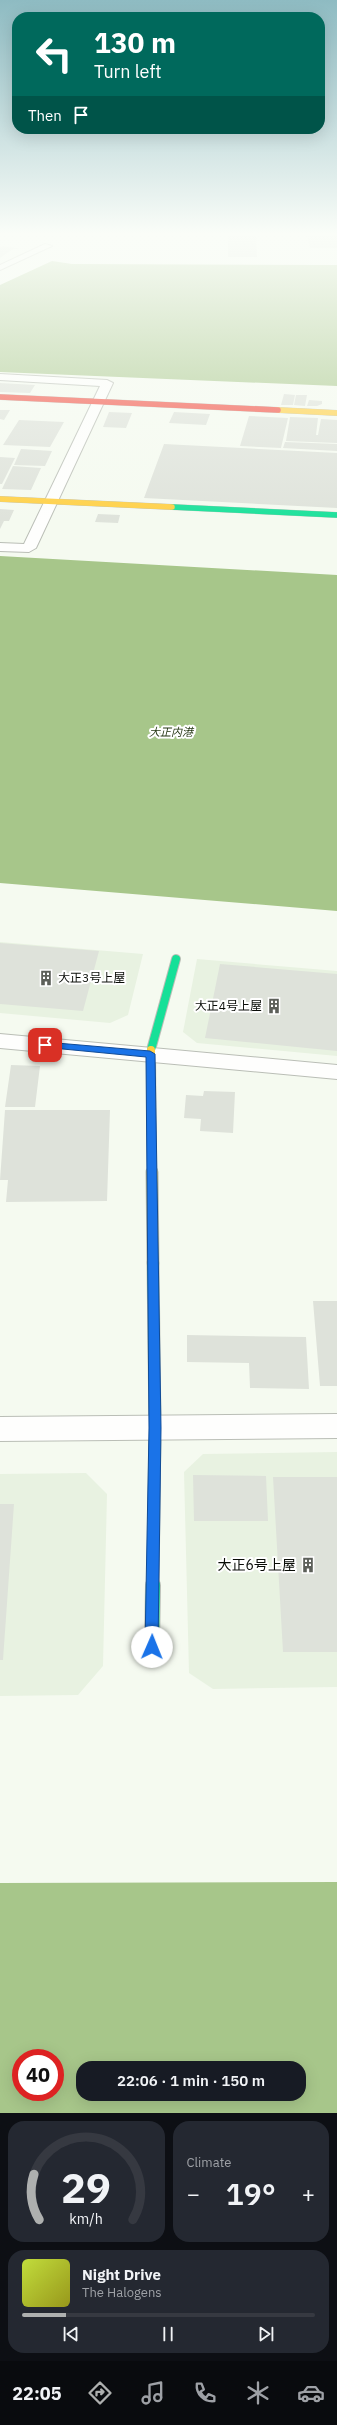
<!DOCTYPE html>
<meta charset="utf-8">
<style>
:root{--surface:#171b24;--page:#242831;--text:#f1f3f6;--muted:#9ea1a6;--line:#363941;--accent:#aeb0af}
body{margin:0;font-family:"IBM Plex Sans","Noto Sans JP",sans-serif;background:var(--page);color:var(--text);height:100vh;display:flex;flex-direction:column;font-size:15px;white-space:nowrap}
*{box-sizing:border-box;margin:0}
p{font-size:13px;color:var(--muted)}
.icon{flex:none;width:22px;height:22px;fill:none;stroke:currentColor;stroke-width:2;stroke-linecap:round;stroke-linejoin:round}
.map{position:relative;height:2113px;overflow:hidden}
.panel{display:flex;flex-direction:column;gap:8px;padding:8px;background:#0d0f14;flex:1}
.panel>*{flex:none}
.guide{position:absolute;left:12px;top:12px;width:313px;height:122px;border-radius:16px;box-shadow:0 4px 16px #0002;background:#00695c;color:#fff;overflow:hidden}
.speed{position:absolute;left:12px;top:2049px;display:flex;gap:8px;font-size:20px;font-weight:700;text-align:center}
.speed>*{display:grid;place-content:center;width:52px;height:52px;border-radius:50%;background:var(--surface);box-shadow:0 4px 16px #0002;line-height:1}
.speed .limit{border:6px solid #d22;background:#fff;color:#111}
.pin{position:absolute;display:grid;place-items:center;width:34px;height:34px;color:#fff;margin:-17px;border-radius:8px;box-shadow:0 2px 6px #0006}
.me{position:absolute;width:44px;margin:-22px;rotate:1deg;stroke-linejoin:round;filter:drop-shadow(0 0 3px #0008)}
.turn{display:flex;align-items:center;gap:14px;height:84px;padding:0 16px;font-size:18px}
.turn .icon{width:52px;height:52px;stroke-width:2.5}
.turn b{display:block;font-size:28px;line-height:34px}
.then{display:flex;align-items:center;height:38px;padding:0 16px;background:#0003;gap:8px;font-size:15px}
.big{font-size:30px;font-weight:600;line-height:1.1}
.panel .widget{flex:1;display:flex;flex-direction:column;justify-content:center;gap:6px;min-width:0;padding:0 14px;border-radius:16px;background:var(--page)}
.panel .dial{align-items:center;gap:0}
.dial svg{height:104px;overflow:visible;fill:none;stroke:var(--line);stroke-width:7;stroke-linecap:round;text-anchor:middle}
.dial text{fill:var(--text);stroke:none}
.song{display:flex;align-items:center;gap:12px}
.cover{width:48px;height:48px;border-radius:6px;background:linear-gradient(135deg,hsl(70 70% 55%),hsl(60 70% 35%))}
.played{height:4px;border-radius:2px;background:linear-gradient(90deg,var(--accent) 15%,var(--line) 15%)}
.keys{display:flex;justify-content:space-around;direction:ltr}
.heat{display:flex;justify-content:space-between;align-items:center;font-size:22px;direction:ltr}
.panel .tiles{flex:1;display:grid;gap:8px;grid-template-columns:1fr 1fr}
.widget:last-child{grid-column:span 2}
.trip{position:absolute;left:76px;top:2061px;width:230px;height:40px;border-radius:16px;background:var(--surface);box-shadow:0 4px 16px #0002;font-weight:600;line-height:40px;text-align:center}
.tab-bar{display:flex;height:64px;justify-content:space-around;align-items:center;background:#090b0e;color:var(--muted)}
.tab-bar .icon{width:28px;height:28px}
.tab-bar .active{color:var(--accent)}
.tab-bar b{font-size:18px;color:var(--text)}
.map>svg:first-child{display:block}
</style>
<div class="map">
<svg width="337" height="2113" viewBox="0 0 337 2113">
<rect width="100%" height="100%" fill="#f5faf0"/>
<!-- built -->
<path fill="#e8f2e1" d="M0,942L143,954L128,1015L110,1023L0,1013Z
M197,959L337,971V1056L197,1043L183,1032Z
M337,1452V1687L213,1689L189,1673L184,1472L203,1454Z
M86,1473L107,1494L103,1666L78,1695L0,1696V1474Z"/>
<!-- water -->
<path fill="#a7c68a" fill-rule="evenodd" d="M52,261L72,264L337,265V386L0,372V285Z
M0,556L337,575V911L0,883Z
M337,1882V2113H0V1883ZM21,2058H55V2092H21ZM83,2068H299V2094H83Z"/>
<!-- building -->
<path fill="#dee2da" d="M228,235H256L257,257H228Z
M307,235H337V248H310Z
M3,246L15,248H25L13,249L0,258V247Z
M0,383L35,385L30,393L0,392Z
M284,394L295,395L293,405H281Z
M296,395H307L305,406L294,405Z
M309,400L322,401V404L317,406H307Z
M0,410H10L4,420L0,419Z
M109,412L132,413L126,428L103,427Z
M174,412L210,414L206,425L169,423Z
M249,416L288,418L281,448L240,446Z
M290,417L318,418L316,435H318L321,419L337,420V443L286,441Z
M19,420L64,422L50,447L3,445Z
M285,442L337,444V451L283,448Z
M164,444L337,453V508L144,498Z
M21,449L52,451L45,466L14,465Z
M0,457L15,458L2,484H0Z
M13,466L41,468L31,490L2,489Z
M0,509L14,510L9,521H4L0,529Z
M98,514L120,515L118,523L95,522Z
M0,943L99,951L83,1011L0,1004Z
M220,964L337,974V1051L205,1038Z
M11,1065L40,1066L35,1107H5Z
M204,1091L235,1092L233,1133L200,1131L201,1119L184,1118L186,1095L203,1096Z
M5,1110H110L107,1201L6,1202L8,1180H0Z
M313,1301H337V1386H320Z
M187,1335L306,1337L309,1389L250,1388L249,1363L187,1362Z
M193,1475L266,1476L268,1521H194Z
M273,1477H337V1652H283Z
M0,1504H14L3,1660H0Z"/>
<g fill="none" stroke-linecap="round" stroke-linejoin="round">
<!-- lane casing -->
<g stroke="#babeb6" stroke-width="2">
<path id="lane" d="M45,244L52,246L0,270V265Z"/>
</g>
<!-- street casing -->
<g stroke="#babeb6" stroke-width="2">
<path id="street" d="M0,374L107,380L113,383L36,548L29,552L0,551V543L24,544L100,386L0,380Z
M0,1034L337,1065V1079L0,1048Z
M337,1414V1438L0,1441V1417Z"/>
</g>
<!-- fast-far3 casing -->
<g stroke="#babeb6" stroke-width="6">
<path id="fast-far3" d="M172,507L337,515"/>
</g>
<!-- fast-far2 casing -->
<g stroke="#babeb6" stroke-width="10">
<path id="fast-far2" d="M151,1050L176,959"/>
</g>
<!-- fast-far1 casing -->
<g stroke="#babeb6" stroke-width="13">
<path id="fast-far1" d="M153,1586L155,1428L153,1263"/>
</g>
<!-- fast casing -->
<g stroke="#babeb6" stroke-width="16">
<path id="fast" d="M152,1647L153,1585"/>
</g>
<!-- slow-far2 casing -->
<g stroke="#babeb6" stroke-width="6">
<path id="slow-far2" d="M278,410L337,413
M0,499L172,507"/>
</g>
<!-- slow-far1 casing -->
<g stroke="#babeb6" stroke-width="10">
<path id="slow-far1" d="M151,1050L152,1173"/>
</g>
<!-- slow casing -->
<g stroke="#babeb6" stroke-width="13">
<path id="slow" d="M152,1172L153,1263"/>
</g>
<!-- jam casing -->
<g stroke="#babeb6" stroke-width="6">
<path id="jam" d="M0,397L278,410"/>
</g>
<!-- lane -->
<use href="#lane" fill="#fefefd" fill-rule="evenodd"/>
<!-- street -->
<use href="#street" fill="#fefefd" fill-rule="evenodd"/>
<!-- fast-far3 -->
<use href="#fast-far3" stroke="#16e098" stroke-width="5.5"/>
<!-- fast-far2 -->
<use href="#fast-far2" stroke="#16e098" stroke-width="8"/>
<!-- fast-far1 -->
<use href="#fast-far1" stroke="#16e098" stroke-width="11"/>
<!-- fast -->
<use href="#fast" stroke="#16e098" stroke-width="14"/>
<!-- slow-far2 -->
<use href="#slow-far2" stroke="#ffcf43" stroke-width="5.5"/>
<!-- slow-far1 -->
<use href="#slow-far1" stroke="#ffcf43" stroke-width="8"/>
<!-- slow -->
<use href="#slow" stroke="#ffcf43" stroke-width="11"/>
<!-- jam -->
<use href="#jam" stroke="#f24e42" stroke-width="5.5"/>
</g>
<!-- sky -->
<linearGradient id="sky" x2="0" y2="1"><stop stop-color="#8ebbc2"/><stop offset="0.44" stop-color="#fafdf8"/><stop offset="1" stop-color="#fafdf8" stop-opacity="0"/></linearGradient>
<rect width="337" height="530" fill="url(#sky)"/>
<!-- route -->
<path fill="#1a73e8" stroke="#114b97" d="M45,1042L150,1051L155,1054L161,1428L158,1647L156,1651L152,1653L147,1651L145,1647L149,1428L146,1057L42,1047L41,1045Z"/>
<!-- icons -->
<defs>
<g id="building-bare" transform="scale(1.2)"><path d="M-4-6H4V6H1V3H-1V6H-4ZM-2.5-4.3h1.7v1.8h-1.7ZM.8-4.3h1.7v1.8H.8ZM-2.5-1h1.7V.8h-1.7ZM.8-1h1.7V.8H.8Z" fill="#5c5f59" stroke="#fff" stroke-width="2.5" paint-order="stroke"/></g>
</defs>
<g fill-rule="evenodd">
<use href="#building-bare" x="46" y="978"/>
<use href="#building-bare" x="274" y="1006"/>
<use href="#building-bare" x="308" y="1565"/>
</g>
<g text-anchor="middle" stroke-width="4" stroke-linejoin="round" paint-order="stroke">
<!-- far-water labels -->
<g font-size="11" font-style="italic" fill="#263815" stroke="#fff">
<text x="171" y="736">大正内港</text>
</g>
<!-- poi labels -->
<g font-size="12" fill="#090c07" stroke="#fff" text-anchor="start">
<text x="58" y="982">大正3号上屋</text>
<text x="262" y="1010" text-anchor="end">大正4号上屋</text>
</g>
<!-- near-poi labels -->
<g font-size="14" fill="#090c07" stroke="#fff" text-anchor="end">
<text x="296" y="1570">大正6号上屋</text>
</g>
</g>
</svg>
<div class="speed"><div class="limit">40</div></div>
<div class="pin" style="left:45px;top:1045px;background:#d93025"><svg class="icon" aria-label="arrive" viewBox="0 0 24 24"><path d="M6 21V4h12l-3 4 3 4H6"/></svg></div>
<svg class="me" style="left:152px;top:1647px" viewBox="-20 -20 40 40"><circle r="19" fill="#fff"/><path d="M0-13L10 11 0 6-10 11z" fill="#1a73e8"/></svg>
<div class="trip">22:06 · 1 min · 150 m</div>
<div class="guide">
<div class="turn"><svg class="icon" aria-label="left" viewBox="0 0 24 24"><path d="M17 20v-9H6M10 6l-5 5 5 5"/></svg><div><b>130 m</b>Turn left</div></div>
<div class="then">Then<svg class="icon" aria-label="arrive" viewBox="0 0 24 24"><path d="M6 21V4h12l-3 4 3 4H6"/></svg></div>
</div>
</div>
<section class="panel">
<div class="tiles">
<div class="widget dial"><svg viewBox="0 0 100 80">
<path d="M14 69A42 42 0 1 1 86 69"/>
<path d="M14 69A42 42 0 0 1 10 34" stroke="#aeb0af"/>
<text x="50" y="56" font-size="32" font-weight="700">29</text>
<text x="50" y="72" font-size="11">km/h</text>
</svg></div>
<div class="widget"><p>Climate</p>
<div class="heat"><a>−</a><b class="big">19°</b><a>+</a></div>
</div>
<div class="widget">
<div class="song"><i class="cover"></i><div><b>Night Drive</b><p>The Halogens</p></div></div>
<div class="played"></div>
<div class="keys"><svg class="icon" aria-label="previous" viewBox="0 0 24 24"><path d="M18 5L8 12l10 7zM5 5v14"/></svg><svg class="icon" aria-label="pause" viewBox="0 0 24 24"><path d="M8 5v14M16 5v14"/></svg><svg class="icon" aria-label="next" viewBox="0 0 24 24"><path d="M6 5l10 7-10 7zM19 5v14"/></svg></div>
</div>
</div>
</section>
<nav class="tab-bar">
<b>22:05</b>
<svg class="icon active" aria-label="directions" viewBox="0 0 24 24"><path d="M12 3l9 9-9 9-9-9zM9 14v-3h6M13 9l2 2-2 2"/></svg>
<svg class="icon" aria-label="music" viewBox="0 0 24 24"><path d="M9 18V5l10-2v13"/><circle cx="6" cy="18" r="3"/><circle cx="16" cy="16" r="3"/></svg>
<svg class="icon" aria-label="phone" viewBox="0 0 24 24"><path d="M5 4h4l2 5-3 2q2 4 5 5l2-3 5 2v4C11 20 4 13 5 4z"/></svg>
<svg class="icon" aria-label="climate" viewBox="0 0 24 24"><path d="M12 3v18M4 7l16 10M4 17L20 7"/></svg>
<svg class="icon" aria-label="car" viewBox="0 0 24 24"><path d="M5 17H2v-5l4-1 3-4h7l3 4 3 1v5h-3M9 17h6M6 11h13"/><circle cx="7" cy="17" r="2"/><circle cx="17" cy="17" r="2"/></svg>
</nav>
